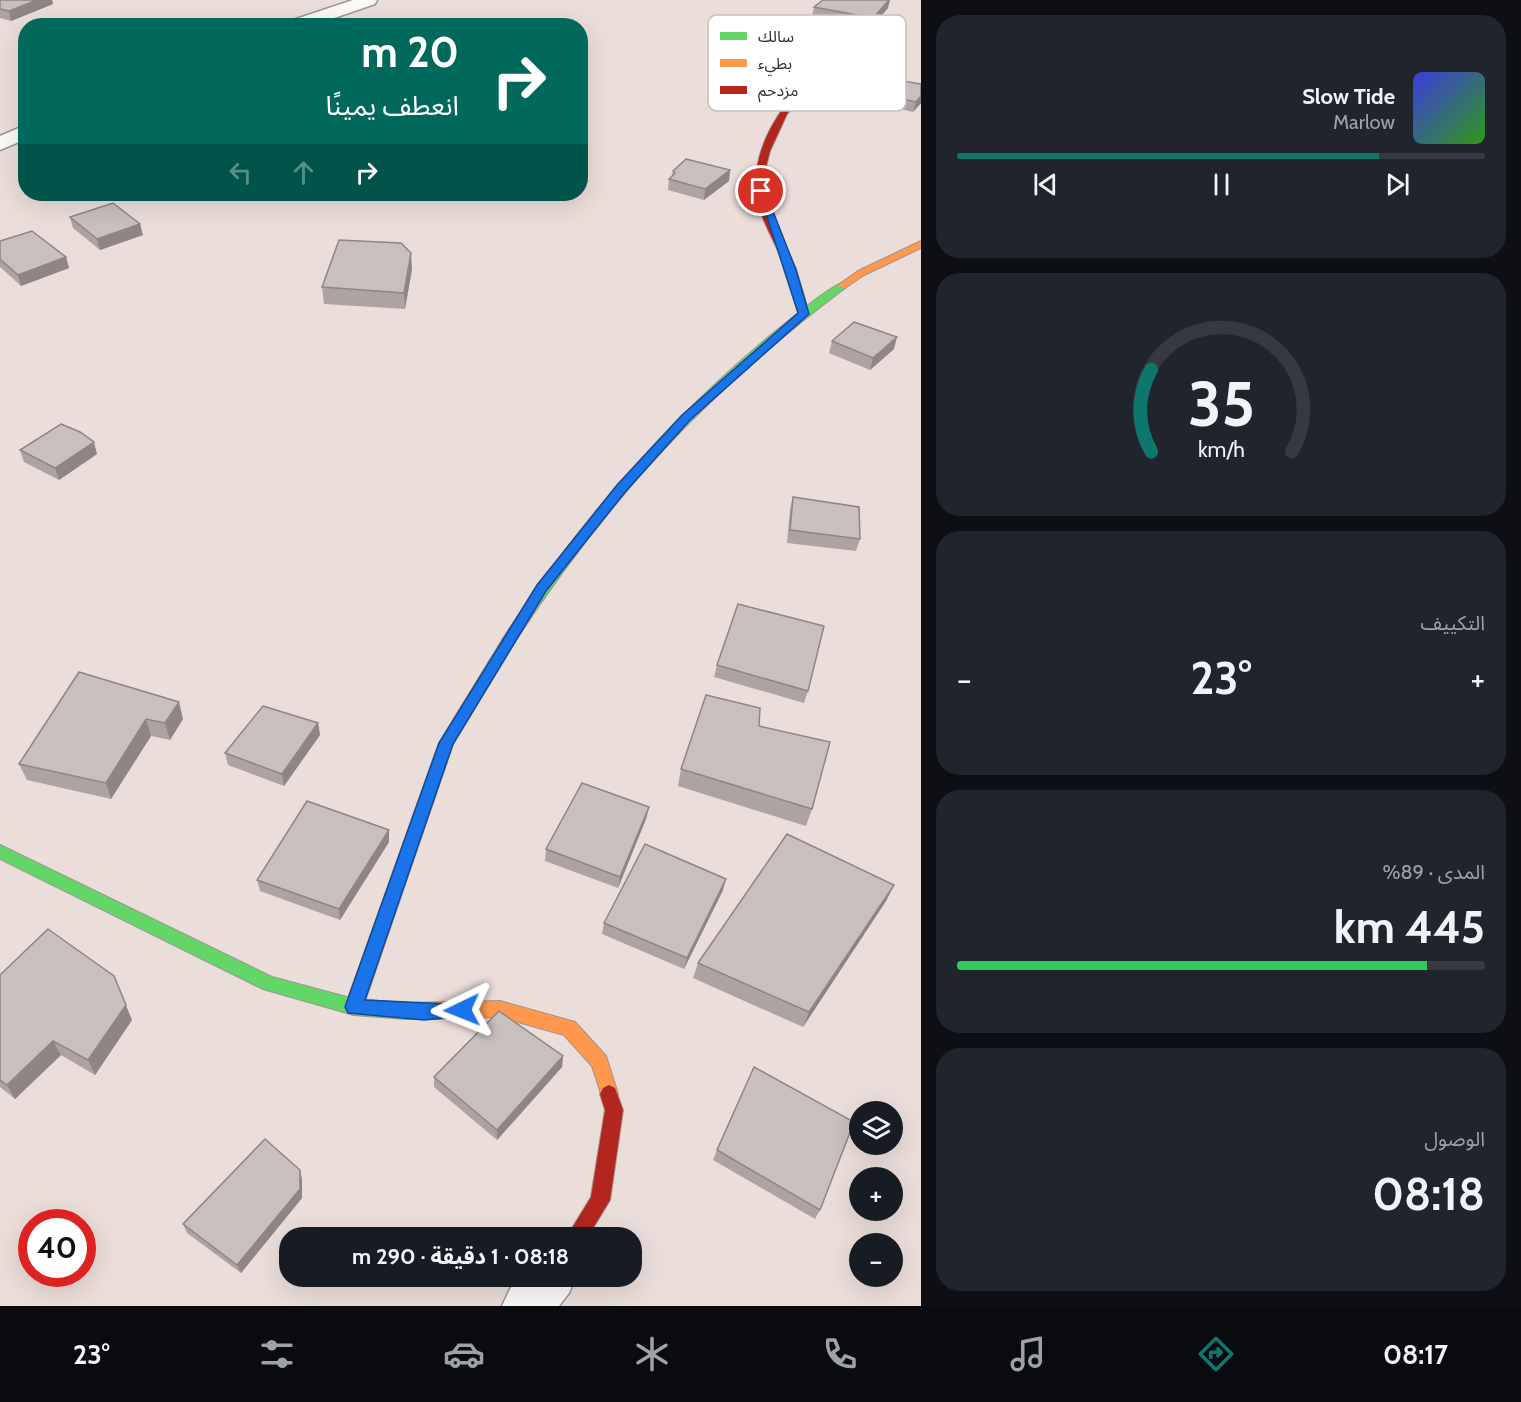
<!DOCTYPE html>
<html lang="ar">
<meta charset="utf-8">
<style>
:root{--surface:#171b24;--page:#20242c;--text:#f1f3f6;--muted:#9ea1a6;--line:#363941;--accent:#0f766e}
body{margin:0;font-family:Cabin,"Noto Sans Arabic",sans-serif;background:var(--page);color:var(--text);direction:rtl;height:100vh;display:flex;flex-direction:column;font-size:22px;white-space:nowrap}
*{box-sizing:border-box;margin:0}
p{font-size:20px;color:var(--muted)}
.icon{flex:none;width:33px;height:33px;fill:none;stroke:currentColor;stroke-width:2;stroke-linecap:round;stroke-linejoin:round}
.map{position:relative;flex:1;overflow:hidden;direction:ltr}
.panel{display:flex;flex-direction:column;gap:15px;padding:15px;background:#0d0f14;width:600px}
.panel>*{flex:none}
.banner{position:absolute;left:18px;top:18px;width:570px;height:183px;border-radius:24px;box-shadow:0 6px 24px #0002;direction:rtl;background:#00695c;color:#fff;overflow:hidden}
.tools{position:absolute;left:849px;top:1101px;display:grid;gap:12px}
.tools a{display:grid;place-items:center;width:54px;height:54px;border-radius:50%;background:var(--surface);box-shadow:0 6px 24px #0002;font-size:30px}
.speed{position:absolute;left:18px;top:1209px;display:flex;gap:12px;font-size:30px;font-weight:700;text-align:center}
.speed>*{display:grid;place-content:center;width:78px;height:78px;border-radius:50%;background:var(--surface);box-shadow:0 6px 24px #0002;line-height:1}
.speed .limit{border:9px solid #d22;background:#fff;color:#111}
.pin{position:absolute;display:grid;place-items:center;width:51px;height:51px;color:#fff;margin:-26px;border:3px solid #fff;border-radius:50%;box-shadow:0 2px 6px #0007}
.me{position:absolute;width:66px;margin:-33px;rotate:268deg;stroke-linejoin:round;filter:drop-shadow(0 0 4px #0008)}
.turn{display:flex;align-items:center;gap:21px;height:126px;padding:0 30px;font-size:27px}
.turn .icon{width:78px;height:78px;stroke-width:2.5}
.turn b{display:block;font-size:42px;line-height:51px}
.lanes{display:flex;align-items:center;height:57px;padding:0 30px;background:#0003;justify-content:center;gap:30px;direction:ltr}
.lanes .off{opacity:.35}
.big{font-size:45px;font-weight:700;line-height:1.1}
.panel .card{flex:1;display:flex;flex-direction:column;justify-content:center;gap:9px;min-width:0;padding:0 21px;border-radius:24px;background:var(--page)}
.panel .dial{align-items:center;gap:0}
.dial svg{height:156px;overflow:visible;fill:none;stroke:var(--line);stroke-width:7;stroke-linecap:round;text-anchor:middle}
.dial text{fill:var(--text);stroke:none}
.song{display:flex;align-items:center;gap:18px}
.cover{width:72px;height:72px;border-radius:9px;background:linear-gradient(135deg,hsl(240 70% 55%),hsl(110 70% 35%))}
.played{height:6px;border-radius:3px;background:linear-gradient(90deg,var(--accent) 80%,var(--line) 80%)}
.keys{display:flex;justify-content:space-around;direction:ltr}
.heat{display:flex;justify-content:space-between;align-items:center;font-size:33px;direction:ltr}
.charge{height:9px;border-radius:4px;background:linear-gradient(90deg,#34c759 89%,var(--line) 0)}
.trip{position:absolute;left:279px;top:1227px;width:363px;height:60px;border-radius:24px;background:var(--surface);box-shadow:0 6px 24px #0002;font-weight:700;line-height:60px;text-align:center;direction:rtl}
.tabs{display:flex;height:96px;justify-content:space-around;align-items:center;background:#090b0e;color:var(--muted)}
.tabs .icon{width:42px;height:42px}
.tabs .active{color:var(--accent)}
.tabs b{font-size:27px;color:var(--text)}
main{display:flex;flex:1;min-height:0}
.map>svg:first-child{display:block}
</style>
<main>
<section class="panel">
<div class="card">
<div class="song"><i class="cover"></i><div><b>Slow Tide</b><p>Marlow</p></div></div>
<div class="played"></div>
<div class="keys"><svg class="icon" aria-label="previous" viewBox="0 0 24 24"><path d="M18 5L8 12l10 7zM5 5v14"/></svg><svg class="icon" aria-label="pause" viewBox="0 0 24 24"><path d="M8 5v14M16 5v14"/></svg><svg class="icon" aria-label="next" viewBox="0 0 24 24"><path d="M6 5l10 7-10 7zM19 5v14"/></svg></div>
</div>
<div class="card dial"><svg viewBox="0 0 100 80">
<path d="M14 69A42 42 0 1 1 86 69"/>
<path d="M14 69A42 42 0 0 1 14 27" stroke="#0f766e"/>
<text x="50" y="56" font-size="32" font-weight="700">35</text>
<text x="50" y="72" font-size="11">km/h</text>
</svg></div>
<div class="card"><p>التكييف</p>
<div class="heat"><a>−</a><b class="big">23°</b><a>+</a></div>
</div>
<div class="card"><p>المدى · 89%</p><b class="big">445 km</b><div class="charge"></div></div>
<div class="card"><p>الوصول</p><b class="big">08:18</b></div>
</section>
<div class="map">
<svg width="921" height="1306" viewBox="0 0 921 1306">
<rect width="100%" height="100%" fill="#ebdeda"/>
<g fill="none" stroke-linecap="round" stroke-linejoin="round">
<!-- street casing -->
<g stroke="#9f9592" stroke-width="3">
<path id="street" d="M353,0H377L375,4L311,26H285L287,22Z
M26,125V139L0,150V136Z
M520,1276H576L569,1293L559,1306H502L510,1289Z"/>
</g>
<!-- fast casing -->
<g stroke="#9f9592" stroke-width="2">
<path id="fast" d="M842,283L845,284V288C707,392 608,498 514,643H504L502,640L504,637C579,522 667,421 772,334C788,322 825,289 842,283Z
M0,845L272,977L354,999L406,1003L412,1005L415,1011L412,1017L406,1019L354,1015L263,989L0,859Z"/>
</g>
<!-- slow casing -->
<g stroke="#9f9592" stroke-width="2">
<path id="slow" d="M921,241V248L864,275L845,288L837,286L858,271Z
M509,635L516,640L453,744L363,1007L360,1013L354,1015L348,1013L345,1007L439,743L504,637Z
M500,1001L575,1022L606,1056L618,1094L615,1100L609,1103L603,1100L592,1066L564,1035L500,1017L406,1019L400,1017L397,1011L400,1005L406,1003Z"/>
</g>
<!-- jam casing -->
<g stroke="#9f9592" stroke-width="2">
<path id="jam" d="M836,50L843,52L813,82L787,114L770,151L765,171V192L770,212L796,269L809,313L804,316L799,313C794,299 792,283 786,269C778,246 763,226 758,202C745,141 796,88 836,50Z
M609,1085L615,1088L623,1110L610,1200L587,1238H566L591,1197L605,1110L600,1094L603,1088Z"/>
</g>
<!-- street -->
<use href="#street" fill="#fcfaf9" fill-rule="evenodd"/>
<!-- fast -->
<use href="#fast" fill="#63d668" fill-rule="evenodd"/>
<!-- slow -->
<use href="#slow" fill="#ff974d" fill-rule="evenodd"/>
<!-- jam -->
<use href="#jam" fill="#b3261e" fill-rule="evenodd"/>
</g>
<!-- wall -->
<path fill="#ada4a2" d="M0,0H52L53,4L11,21L0,18Z
M814,7L888,8L871,28L867,27L865,31L840,30L841,25L844,22L812,16Z
M921,84V103L913,112L863,100L866,90Z
M730,170L729,181L704,200L668,190L669,179L672,176L673,171Z
M70,217L143,235L100,250L73,228Z
M0,241L66,257L69,268L21,286L0,267Z
M412,269L405,309L324,304L322,287Z
M832,341L894,349L870,370L829,353Z
M20,450L97,454L59,480L24,462Z
M793,497L860,539L856,551L787,543L790,509Z
M717,665L808,691L804,703L714,677Z
M79,672L183,719L170,740L151,736L111,799L27,780L19,764Z
M318,723L320,735L284,786L228,765L225,753Z
M759,726L812,809L806,826L678,786L681,769Z
M649,807L646,819L618,888L545,861L546,849Z
M389,842L340,920L260,891L257,880Z
M894,885L886,901L803,1027L693,978L698,963Z
M723,890L684,969L602,934L604,923Z
M0,975L132,1020L95,1075L61,1055L15,1099L0,1087Z
M563,1056L562,1067L497,1140L434,1087V1077Z
M717,1150L820,1210L815,1219L713,1160Z
M300,1170L302,1180V1198L241,1273L187,1233L183,1224Z"/>
<!-- shaded-wall -->
<path fill="#8d8684" d="M37,0H52L53,4L11,21L9,11Z
M889,0H890L888,8L871,28L873,18Z
M921,96V103L913,112L916,102Z
M730,170L729,181L704,200L705,189Z
M140,224L143,235L100,250L97,239Z
M411,253L412,269L405,309L404,293Z
M66,257L69,268L21,286L18,275Z
M897,337L894,349L870,370L873,358Z
M94,442L97,454L59,480L55,468Z
M179,702L183,719L170,740L165,723Z
M146,719L151,736L111,799L106,783Z
M318,723L320,735L284,786L282,774Z
M649,807L646,819L618,888L620,877Z
M389,830V842L340,920L339,909Z
M726,879L723,890L684,969L687,958Z
M894,885L886,901L803,1027L809,1012Z
M114,976L132,1020L95,1075L88,1060Z
M53,1041L61,1055L15,1099L7,1085Z
M563,1056L562,1067L497,1140V1130Z
M300,1170L302,1180V1198L241,1273L237,1265Z"/>
<!-- building -->
<path fill="#c9bfbc" stroke="#8d8684" stroke-width="1.5" d="M0,0H37L9,11L0,9Z
M823,0H889L873,18L814,7Z
M891,79L921,84V96L916,102L866,90L869,86L881,88Z
M686,159L730,170L705,189L669,179L675,173L673,171Z
M113,203L140,224L97,239L70,217Z
M32,231L66,257L18,275L0,259V241Z
M339,240L401,243L411,253L404,293L322,287Z
M854,322L897,337L873,358L832,341Z
M61,424L80,432L94,442L55,468L20,450Z
M793,497L859,507L860,539L790,530Z
M738,604L824,626L808,691L717,665Z
M79,672L179,702L165,723L146,719L106,783L19,764Z
M706,695L760,708L759,726L830,742L812,809L681,769Z
M263,706L318,723L282,774L225,753Z
M582,783L649,807L620,877L546,849Z
M307,801L389,830L339,909L257,880Z
M787,834L894,885L809,1012L698,963Z
M645,844L726,879L687,958L604,923Z
M48,929L114,976L126,1005L88,1060L53,1041L7,1085L0,1080V975Z
M499,1011L563,1056L497,1130L434,1077Z
M754,1067L854,1122L820,1210L717,1150Z
M265,1139L300,1170V1189L237,1265L183,1224Z"/>
<!-- route -->
<path fill="#1a73e8" stroke="#114b97" stroke-width="1.5" d="M758,189L765,191L796,270L809,314L690,420L626,491L546,591L453,744L365,1000L468,1005L471,1010L468,1016L424,1020L348,1013L345,1007L439,743L537,585L617,485L682,415L798,313Z"/>
<!-- legend -->
<rect x="708" y="15" width="198" height="96" rx="9" fill="#fff" stroke="#c3c0c0" stroke-width="1.5"/>
<rect x="720" y="32" width="27" height="8" fill="#63d668"/>
<rect x="720" y="59" width="27" height="8" fill="#ff974d"/>
<rect x="720" y="86" width="27" height="8" fill="#b3261e"/>
<g font-size="16" fill="#372e2c">
<text x="758" y="42">سالك</text>
<text x="758" y="69">بطيء</text>
<text x="758" y="96">مزدحم</text>
</g>
</svg>
<div class="tools">
<a><svg class="icon" aria-label="layers" viewBox="0 0 24 24"><path d="M12 4l9 5-9 5-9-5zM3 14l9 5 9-5"/></svg></a>
<a>+</a>
<a>−</a>
</div>
<div class="speed"><div class="limit">40</div></div>
<div class="pin" style="left:761px;top:191px;background:#d93025"><svg class="icon" aria-label="arrive" viewBox="0 0 24 24"><path d="M6 21V4h12l-3 4 3 4H6"/></svg></div>
<svg class="me" style="left:462px;top:1010px" viewBox="-20 -20 40 40"><path d="M0-17L14 15 0 8-14 15z" fill="#1a73e8" stroke="#fff" stroke-width="4"/></svg>
<div class="trip">08:18 · 1 دقيقة · 290 m</div>
<div class="banner">
<div class="turn"><svg class="icon" aria-label="right" viewBox="0 0 24 24"><path d="M7 20v-9h11M14 6l5 5-5 5"/></svg><div><b>20 m</b>انعطف يمينًا</div></div>
<div class="lanes"><svg class="icon off" aria-label="left" viewBox="0 0 24 24"><path d="M17 20v-9H6M10 6l-5 5 5 5"/></svg><svg class="icon off" aria-label="ahead" viewBox="0 0 24 24"><path d="M12 20V5M6 11l6-6 6 6"/></svg><svg class="icon" aria-label="right" viewBox="0 0 24 24"><path d="M7 20v-9h11M14 6l5 5-5 5"/></svg></div>
</div>
</div>
</main>
<nav class="tabs">
<b>08:17</b>
<svg class="icon active" aria-label="directions" viewBox="0 0 24 24"><path d="M12 3l9 9-9 9-9-9zM9 14v-3h6M13 9l2 2-2 2"/></svg>
<svg class="icon" aria-label="music" viewBox="0 0 24 24"><path d="M9 18V5l10-2v13"/><circle cx="6" cy="18" r="3"/><circle cx="16" cy="16" r="3"/></svg>
<svg class="icon" aria-label="phone" viewBox="0 0 24 24"><path d="M5 4h4l2 5-3 2q2 4 5 5l2-3 5 2v4C11 20 4 13 5 4z"/></svg>
<svg class="icon" aria-label="climate" viewBox="0 0 24 24"><path d="M12 3v18M4 7l16 10M4 17L20 7"/></svg>
<svg class="icon" aria-label="car" viewBox="0 0 24 24"><path d="M5 17H2v-5l4-1 3-4h7l3 4 3 1v5h-3M9 17h6M6 11h13"/><circle cx="7" cy="17" r="2"/><circle cx="17" cy="17" r="2"/></svg>
<svg class="icon" aria-label="filters" viewBox="0 0 24 24"><path d="M4 7h16M4 17h16"/><circle cx="9" cy="7" r="2"/><circle cx="15" cy="17" r="2"/></svg>
<b>23°</b>
</nav>
